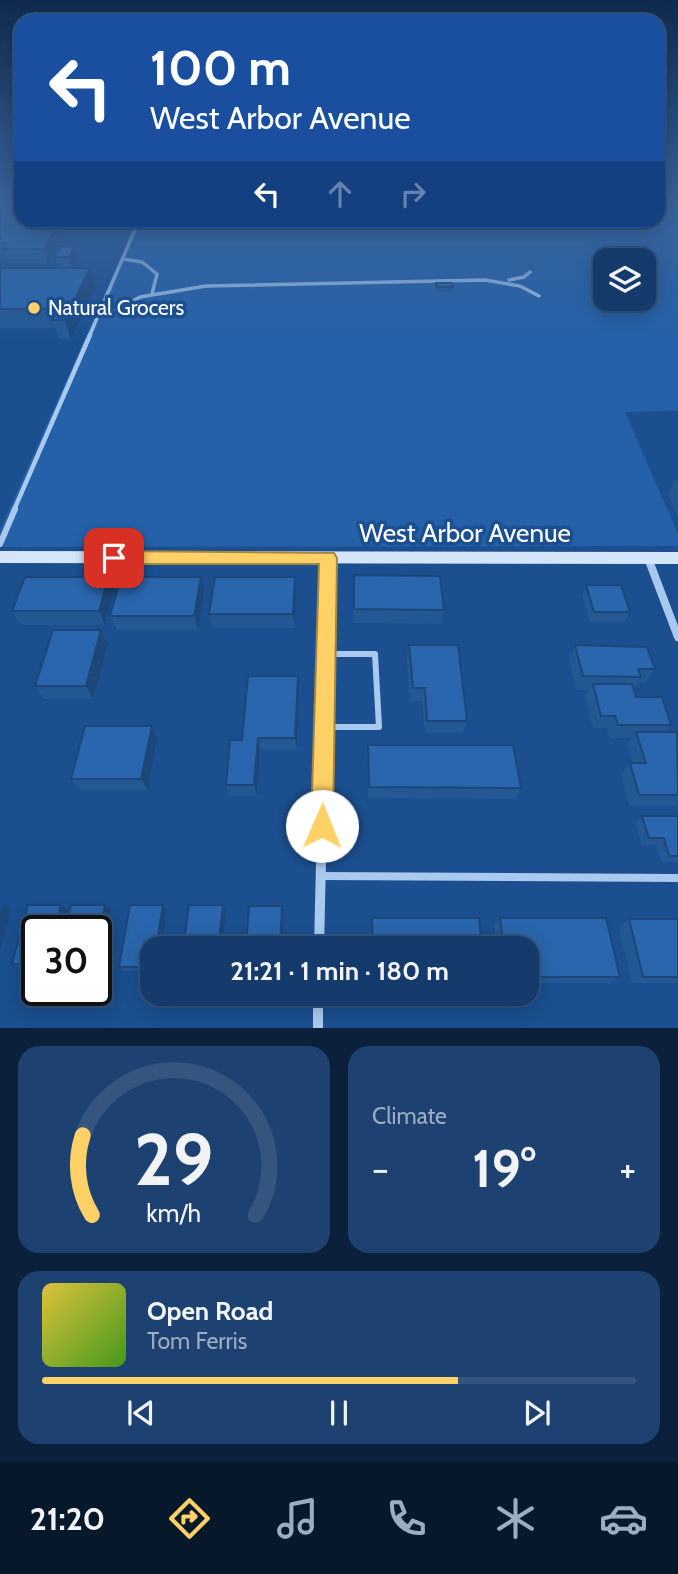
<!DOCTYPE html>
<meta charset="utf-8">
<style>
:root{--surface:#143b6b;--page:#1d4271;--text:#f1f3f6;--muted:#9dadc1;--line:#33557e;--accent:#ffd166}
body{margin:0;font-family:Cabin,sans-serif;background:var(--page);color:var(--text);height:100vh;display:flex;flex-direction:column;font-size:26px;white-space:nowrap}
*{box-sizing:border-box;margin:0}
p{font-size:23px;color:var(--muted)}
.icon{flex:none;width:38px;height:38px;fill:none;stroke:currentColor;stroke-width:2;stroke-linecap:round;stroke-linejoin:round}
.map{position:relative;height:1028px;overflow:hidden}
.panel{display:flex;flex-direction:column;gap:18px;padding:18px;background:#0b203b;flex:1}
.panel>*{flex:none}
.hud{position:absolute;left:14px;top:14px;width:651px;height:214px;border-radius:21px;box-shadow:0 4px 18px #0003,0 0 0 2px var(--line);background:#1a4fa0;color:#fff;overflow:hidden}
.tools{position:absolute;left:593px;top:248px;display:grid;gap:14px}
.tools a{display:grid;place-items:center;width:63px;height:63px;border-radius:14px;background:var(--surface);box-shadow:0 4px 18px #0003,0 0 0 2px var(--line);font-size:35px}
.speed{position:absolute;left:21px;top:915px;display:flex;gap:14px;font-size:35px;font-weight:700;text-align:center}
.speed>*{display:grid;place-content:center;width:91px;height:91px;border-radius:50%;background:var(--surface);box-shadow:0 4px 18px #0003,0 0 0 2px var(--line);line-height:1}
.speed .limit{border:4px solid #111;border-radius:10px;background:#fff;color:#111}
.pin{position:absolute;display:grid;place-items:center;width:60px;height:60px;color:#fff;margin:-30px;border-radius:14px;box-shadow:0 4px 10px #0006}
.me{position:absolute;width:77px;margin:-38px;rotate:1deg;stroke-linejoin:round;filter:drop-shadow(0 0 5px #0008)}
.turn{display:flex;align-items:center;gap:24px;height:147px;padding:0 21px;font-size:32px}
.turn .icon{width:91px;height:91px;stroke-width:2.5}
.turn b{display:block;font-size:49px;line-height:60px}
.lanes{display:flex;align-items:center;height:66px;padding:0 21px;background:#0003;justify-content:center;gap:35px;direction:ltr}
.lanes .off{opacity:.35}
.big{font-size:52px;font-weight:800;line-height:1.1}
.panel .card{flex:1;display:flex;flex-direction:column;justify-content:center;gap:10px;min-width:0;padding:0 24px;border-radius:21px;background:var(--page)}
.panel .dial{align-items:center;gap:0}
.dial svg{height:182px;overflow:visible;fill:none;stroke:var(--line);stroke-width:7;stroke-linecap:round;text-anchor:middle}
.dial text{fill:var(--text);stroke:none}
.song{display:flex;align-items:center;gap:21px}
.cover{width:84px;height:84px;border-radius:10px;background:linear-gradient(135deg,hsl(50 70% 55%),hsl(100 70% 35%))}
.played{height:7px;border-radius:4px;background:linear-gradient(90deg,var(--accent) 70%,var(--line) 70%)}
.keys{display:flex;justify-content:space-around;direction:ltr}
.heat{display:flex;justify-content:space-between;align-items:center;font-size:38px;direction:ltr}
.panel .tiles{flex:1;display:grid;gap:18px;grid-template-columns:1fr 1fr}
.card:last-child{grid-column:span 2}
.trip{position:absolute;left:140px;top:936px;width:399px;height:70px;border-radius:21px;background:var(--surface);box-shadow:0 4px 18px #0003,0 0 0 2px var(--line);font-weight:800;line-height:70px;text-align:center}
.dock{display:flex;height:112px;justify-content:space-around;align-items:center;background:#08182b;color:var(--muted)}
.dock .icon{width:49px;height:49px}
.dock .on{color:var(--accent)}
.dock b{font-size:32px;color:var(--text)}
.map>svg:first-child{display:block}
</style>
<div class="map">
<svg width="678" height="1028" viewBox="0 0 678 1028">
<rect width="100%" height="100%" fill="#1b4f8f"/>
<!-- green -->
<path fill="#2461a8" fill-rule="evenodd" d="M658,203H678V411L625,412L678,534V546L0,547V530L137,221L658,220ZM606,261H644V299H606Z"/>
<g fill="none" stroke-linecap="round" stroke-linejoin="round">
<!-- lane-far3 -->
<path stroke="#a9c9ee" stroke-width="3.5" d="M123,259L142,262L157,274L152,294
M509,280L524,277L530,272
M100,314L111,313L140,297L206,286L485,280L520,286L539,296
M89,337L139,220"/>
<!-- lane-far2 -->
<path stroke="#a9c9ee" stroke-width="4.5" d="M14,510L90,335"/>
<!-- lane-far1 -->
<path stroke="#a9c9ee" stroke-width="6" d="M0,544L15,509
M325,727H379L375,654H327"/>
<!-- lane -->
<path stroke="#a9c9ee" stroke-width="8" d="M321,876L678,878"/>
<!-- street-far1 -->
<path stroke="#a9c9ee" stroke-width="8" d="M648,558L678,637
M324,736L328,557"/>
<!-- street -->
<path stroke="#a9c9ee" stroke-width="10" d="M319,948L324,734
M318,994V1028"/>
<!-- secondary -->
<path fill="#d6e6fa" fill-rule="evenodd" d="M0,551L678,552V564L0,563Z"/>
</g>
<!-- wall -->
<path fill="#245895" d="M0,210L66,233L48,263H8L6,257H0Z
M74,246L77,256L71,267H58L55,257Z
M0,268H90L96,287L71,339H59L55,328H0Z
M436,283L453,287L452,292H436Z
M675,479H678V517L668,494Z
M354,575L444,610L441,624L353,623Z
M108,577L114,591L105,625H21L12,611Z
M295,577L296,591L295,628H213L209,614Z
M586,585L630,612L625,622H590L582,595Z
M204,592L198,630H117L110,616Z
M108,644L93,699H44L35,686Z
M409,645L467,721L463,733H425L422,701H410L407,658Z
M575,645L655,669L646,683H638L634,689L636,697L671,725L666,732L678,734V806H629L621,775L630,763H633L627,745L632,738H610L607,728H593L585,697L589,690H576L569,659Z
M298,676L299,689L297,750H260L257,796H229L226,785L242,740Z
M157,738L148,790H80L71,779Z
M368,745L521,788L515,799L368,798L367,757Z
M642,816H678V862H661L656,845H642L635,823Z
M28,905H61L68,911L63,931H37V968H21L12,964Z
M163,905L167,911L162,948H152V971H124L119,967Z
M372,918L482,948H371V926Z
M500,918L620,977L609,983H527V948H497L494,926Z
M629,919H678V983H632L618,927Z"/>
<!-- shaded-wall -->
<path fill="#1d4779" d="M61,220H62L66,233L48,263L44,249Z
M74,246L77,256L71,267L69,257Z
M90,268L96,287L71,339L65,320Z
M108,577L114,591L105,625L99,611Z
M201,577L204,592L198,630L194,616Z
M295,577L296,591L295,628L293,614Z
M101,630L108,644L93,699L86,686Z
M298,676L299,689L297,750L295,738Z
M152,726L157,738L148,790L141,779Z
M258,738L260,750L257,796L254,785Z
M3,904L11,910L0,949V914Z
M61,905L68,911L63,931H55Z
M105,905L111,910L99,971L96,969V949Z
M163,905L167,911L162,948H156Z
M223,905L226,911L222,948H218Z
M282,906L284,911L282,948H280Z"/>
<!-- building -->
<path fill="#2a66ad" stroke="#1d4779" stroke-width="2" d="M6,203H21V220H61L44,249H3L7,243H0V210Z
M61,246H74L69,257H55Z
M0,268H90L65,320H52L58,309H0Z
M436,283H452L453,287H437Z
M354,575L440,576L444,610L354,609Z
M25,577H108L99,611H12Z
M121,577H201L194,616H110Z
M215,577H295L293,614H209Z
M586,585H621L630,612H594Z
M53,630H101L86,686H35Z
M409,645H458L467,721H427L425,688H413Z
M575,645L647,647L655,669H638L641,677L583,676Z
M248,676H298L295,738H258L254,785H226L230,740H242Z
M593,684H632L636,697H662L671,725H618L615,716H601Z
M85,726H152L141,779H71Z
M636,732H677L678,795H639L630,763H646Z
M368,745H513L521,788L369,787Z
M642,816H678V856H669L664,838H649Z
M28,905H61L55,931H37V964H12Z
M71,905H105L96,949V931H65Z
M130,905H163L156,948H152V967H119Z
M189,905H223L218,948H183Z
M249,906H282L280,948H246Z
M372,918H479L482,948H373Z
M500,918H606L620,977H527V948H504Z
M629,919H678V977H643Z"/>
<!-- sky -->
<linearGradient id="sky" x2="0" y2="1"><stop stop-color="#0f2b4f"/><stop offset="0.59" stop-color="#39639b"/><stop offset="1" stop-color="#39639b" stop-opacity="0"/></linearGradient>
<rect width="678" height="346" fill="url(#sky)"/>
<!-- route -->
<path fill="#ffd166" stroke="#a68842" stroke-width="2" d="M114,551L334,553L337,558L333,826L330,834L322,838L314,834L311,826L319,564H114L108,562L106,558L108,553Z"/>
<!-- markers -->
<circle fill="#ffd166" stroke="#1b4f8f" stroke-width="2.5" cx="34" cy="308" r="7"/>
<g text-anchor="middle" stroke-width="7" stroke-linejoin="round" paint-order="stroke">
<!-- far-poi labels -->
<g font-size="21" fill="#fff" stroke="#1b4f8f" text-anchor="start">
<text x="48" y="315">Natural Grocers</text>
</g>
<!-- street labels -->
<g font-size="26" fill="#fff" stroke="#1b4f8f">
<text x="465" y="542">West Arbor Avenue</text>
</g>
</g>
</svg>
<div class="tools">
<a><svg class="icon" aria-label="layers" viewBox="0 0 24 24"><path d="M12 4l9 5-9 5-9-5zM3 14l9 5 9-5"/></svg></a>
</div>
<div class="speed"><div class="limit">30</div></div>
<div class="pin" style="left:114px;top:558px;background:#d93025"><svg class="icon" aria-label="arrive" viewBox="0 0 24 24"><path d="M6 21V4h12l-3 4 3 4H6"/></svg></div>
<svg class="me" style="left:322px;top:826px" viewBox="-20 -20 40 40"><circle r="19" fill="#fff"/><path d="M0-13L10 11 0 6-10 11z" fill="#ffd166"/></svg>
<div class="trip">21:21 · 1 min · 180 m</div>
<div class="hud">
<div class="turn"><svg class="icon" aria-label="left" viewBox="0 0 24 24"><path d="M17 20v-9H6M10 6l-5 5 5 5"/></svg><div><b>100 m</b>West Arbor Avenue</div></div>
<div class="lanes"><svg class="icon" aria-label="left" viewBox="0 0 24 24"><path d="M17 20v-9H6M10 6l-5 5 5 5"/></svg><svg class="icon off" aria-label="ahead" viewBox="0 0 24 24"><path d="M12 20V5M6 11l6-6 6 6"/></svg><svg class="icon off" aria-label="right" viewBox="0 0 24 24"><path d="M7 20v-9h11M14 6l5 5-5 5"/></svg></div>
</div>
</div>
<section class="panel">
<div class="tiles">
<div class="card dial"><svg viewBox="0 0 100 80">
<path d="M14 69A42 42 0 1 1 86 69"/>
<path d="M14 69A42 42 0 0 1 10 34" stroke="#ffd166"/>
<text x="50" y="56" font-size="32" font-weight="700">29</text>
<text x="50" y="72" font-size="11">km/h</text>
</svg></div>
<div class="card"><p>Climate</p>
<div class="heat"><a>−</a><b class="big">19°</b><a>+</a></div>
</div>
<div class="card">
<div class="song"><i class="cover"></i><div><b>Open Road</b><p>Tom Ferris</p></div></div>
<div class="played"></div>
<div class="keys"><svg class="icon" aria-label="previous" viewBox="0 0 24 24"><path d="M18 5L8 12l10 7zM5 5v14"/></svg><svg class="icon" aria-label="pause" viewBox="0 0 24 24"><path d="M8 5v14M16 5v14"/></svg><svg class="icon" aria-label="next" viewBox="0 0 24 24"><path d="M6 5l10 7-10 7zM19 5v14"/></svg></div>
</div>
</div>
</section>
<nav class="dock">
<b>21:20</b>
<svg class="icon on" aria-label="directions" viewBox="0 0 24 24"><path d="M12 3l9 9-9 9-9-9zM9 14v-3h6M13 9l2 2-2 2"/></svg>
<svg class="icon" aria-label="music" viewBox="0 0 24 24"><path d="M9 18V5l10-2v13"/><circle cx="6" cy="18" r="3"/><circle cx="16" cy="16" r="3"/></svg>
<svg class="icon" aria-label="phone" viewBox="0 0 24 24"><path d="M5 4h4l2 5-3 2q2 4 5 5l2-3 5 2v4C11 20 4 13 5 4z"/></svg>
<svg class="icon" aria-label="climate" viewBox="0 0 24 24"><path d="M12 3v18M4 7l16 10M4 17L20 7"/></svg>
<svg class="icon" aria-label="car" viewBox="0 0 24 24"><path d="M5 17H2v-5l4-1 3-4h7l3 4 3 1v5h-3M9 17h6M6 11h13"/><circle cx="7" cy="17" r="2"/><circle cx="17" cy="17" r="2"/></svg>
</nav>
